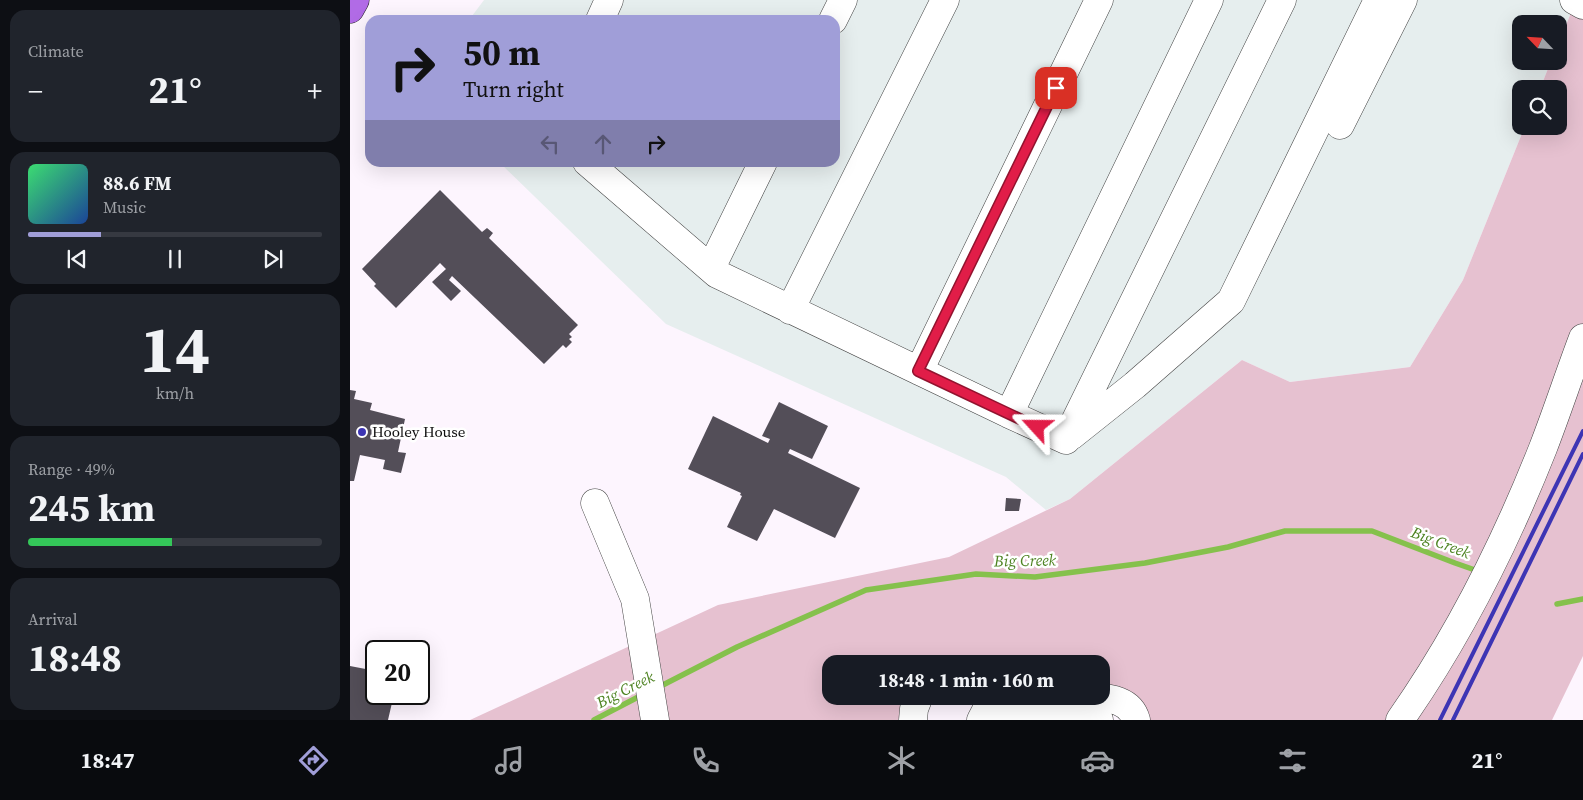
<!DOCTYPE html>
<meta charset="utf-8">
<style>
:root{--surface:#171b24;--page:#20242c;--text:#f1f3f6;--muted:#9ea1a6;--line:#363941;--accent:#a09ed8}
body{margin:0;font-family:"Source Serif 4",serif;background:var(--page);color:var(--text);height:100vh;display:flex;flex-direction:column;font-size:19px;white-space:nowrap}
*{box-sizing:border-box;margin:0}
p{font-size:16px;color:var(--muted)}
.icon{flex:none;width:28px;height:28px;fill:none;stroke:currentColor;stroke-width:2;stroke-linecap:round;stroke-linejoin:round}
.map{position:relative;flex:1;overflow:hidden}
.sheet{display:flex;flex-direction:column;gap:10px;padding:10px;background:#0d0f14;width:350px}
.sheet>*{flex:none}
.banner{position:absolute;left:15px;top:15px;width:475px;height:152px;border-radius:15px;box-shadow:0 5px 20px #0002;background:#a09ed8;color:#111;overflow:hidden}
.needle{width:32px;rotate:295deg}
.fabs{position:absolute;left:1162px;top:15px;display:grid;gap:10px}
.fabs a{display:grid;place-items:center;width:55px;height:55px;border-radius:10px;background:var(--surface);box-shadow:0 5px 20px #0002;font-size:25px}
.speed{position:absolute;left:15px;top:640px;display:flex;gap:10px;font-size:25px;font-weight:700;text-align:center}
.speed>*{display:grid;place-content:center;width:65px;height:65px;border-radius:50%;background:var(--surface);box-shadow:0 5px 20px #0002;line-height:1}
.speed .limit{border:2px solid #111;border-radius:8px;background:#fff;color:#111}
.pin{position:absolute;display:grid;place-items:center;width:42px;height:42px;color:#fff;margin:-21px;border-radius:10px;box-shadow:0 2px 8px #0006}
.me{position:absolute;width:55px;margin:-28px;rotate:294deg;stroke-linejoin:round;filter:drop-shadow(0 0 4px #0008)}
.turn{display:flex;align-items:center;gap:18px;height:105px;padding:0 15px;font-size:22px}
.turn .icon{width:65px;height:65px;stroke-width:2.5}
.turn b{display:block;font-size:35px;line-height:42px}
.lanes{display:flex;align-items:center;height:48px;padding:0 15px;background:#0003;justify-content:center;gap:25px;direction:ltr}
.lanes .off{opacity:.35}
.big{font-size:38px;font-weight:700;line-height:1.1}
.sheet .widget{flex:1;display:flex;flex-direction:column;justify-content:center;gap:8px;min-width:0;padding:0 18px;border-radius:15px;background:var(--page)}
.sheet .dial{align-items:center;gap:0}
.dial b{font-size:65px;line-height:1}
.song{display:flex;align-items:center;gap:15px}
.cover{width:60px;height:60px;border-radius:8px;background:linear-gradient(135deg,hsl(140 70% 55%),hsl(220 70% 35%))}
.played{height:5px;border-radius:2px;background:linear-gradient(90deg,var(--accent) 25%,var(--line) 25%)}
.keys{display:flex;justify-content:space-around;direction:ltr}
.heat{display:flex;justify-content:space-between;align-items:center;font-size:28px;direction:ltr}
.charge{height:8px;border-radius:4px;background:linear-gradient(90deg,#34c759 49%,var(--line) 0)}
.trip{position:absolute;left:472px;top:655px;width:288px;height:50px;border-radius:15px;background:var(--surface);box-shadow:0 5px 20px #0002;font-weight:700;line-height:50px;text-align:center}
.dock{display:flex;height:80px;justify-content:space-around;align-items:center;background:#090b0e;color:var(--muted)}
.dock .icon{width:35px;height:35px}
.dock .active{color:var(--accent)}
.dock b{font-size:22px;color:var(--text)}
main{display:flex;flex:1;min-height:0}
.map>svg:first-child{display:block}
</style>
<main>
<section class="sheet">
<div class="widget"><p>Climate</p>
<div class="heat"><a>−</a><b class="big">21°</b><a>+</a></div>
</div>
<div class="widget">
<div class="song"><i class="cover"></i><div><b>88.6 FM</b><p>Music</p></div></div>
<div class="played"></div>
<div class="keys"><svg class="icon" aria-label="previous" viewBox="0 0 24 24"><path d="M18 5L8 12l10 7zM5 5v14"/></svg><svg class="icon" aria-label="pause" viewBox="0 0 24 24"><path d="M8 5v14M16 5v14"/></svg><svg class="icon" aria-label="next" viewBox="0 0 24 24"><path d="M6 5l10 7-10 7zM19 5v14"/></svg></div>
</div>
<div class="widget dial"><b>14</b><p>km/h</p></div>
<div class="widget"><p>Range · 49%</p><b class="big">245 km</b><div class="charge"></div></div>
<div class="widget"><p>Arrival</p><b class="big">18:48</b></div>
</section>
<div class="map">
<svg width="1233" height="720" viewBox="0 0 1233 720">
<rect width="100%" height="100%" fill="#fdf5fe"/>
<!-- industrial -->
<path fill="#e6eeee" d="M134,0H1226L1209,43V24H1171V61H1201L1190,89H1171V126H1175L1113,280L1060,367L940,382L892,360L720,499L696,510L656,477L316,324L150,163L485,162V20H119Z"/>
<!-- green -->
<path fill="#e6c1d0" d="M1226,0H1233V656L1202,720H792L751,688V664H481V696H556L548,720H120L368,605L599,557L720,499L892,360L940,382L1060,367L1113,280L1175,126H1209V89H1190L1201,61H1209V43Z"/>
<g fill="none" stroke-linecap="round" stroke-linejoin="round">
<!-- stream -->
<path stroke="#85c14c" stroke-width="5.5" d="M1207,604L1233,599
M307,688L387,647L516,590L626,574L685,577L795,563L878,547L935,531H1022L1105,563L1125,570
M244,720L292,695"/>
</g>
<!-- building -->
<path fill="#534e58" d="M90,190L132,232L137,228L143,233L139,238L228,325L219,334L222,337L219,339L222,342L216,348L213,345L194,364L102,276L99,280L111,291L101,301L82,282L96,269L90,263L46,308L24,286L26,284L12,269Z
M0,390L6,391L4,399L22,403L20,410L55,419L48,452L56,453L51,473L33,469L35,460L10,455L4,481H0Z
M429,402L478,426L462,459L440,449L438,453L510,488L485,538L424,509L407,541L377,527L392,496L390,495L391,493L338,469L363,416L418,443L420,439L412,436Z
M656,498L671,499L669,511H655Z
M0,666L26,671V694H44L38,720H0Z"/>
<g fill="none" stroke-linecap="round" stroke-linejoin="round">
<!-- minor casing -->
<g stroke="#434343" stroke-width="29">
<path id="minor" d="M1224,0L1233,5
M250,20L259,0
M483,20L493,0
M990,125L1053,0
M237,162L367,274L659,414L859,0
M361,268L413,162
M440,310L595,0
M569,371L749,0
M659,414L716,440L932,0
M721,436L785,385L881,301L1028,0
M245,503L285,599L305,720
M737,696C756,698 780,698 786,720
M563,720L564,709L569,696
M631,720L640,703L647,696
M651,720C655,716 658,712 664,711C680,706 724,715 742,717L749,720
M1050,720C1109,636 1155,544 1193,448C1207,412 1219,375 1233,338"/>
</g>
<!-- highway casing -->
<g stroke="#212121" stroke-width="29">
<path id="highway" d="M0,9L5,0"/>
</g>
<!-- minor -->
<use href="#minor" stroke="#fff" stroke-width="28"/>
<!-- highway -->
<use href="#highway" stroke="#b16be6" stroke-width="28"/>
<!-- rail -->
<path stroke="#3d35b4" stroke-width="4" d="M1090,720L1233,431
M1103,720L1233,454"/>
</g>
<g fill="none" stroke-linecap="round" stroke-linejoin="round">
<!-- route casing -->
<g stroke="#92132f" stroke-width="12">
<path id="route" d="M687,427L568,371L706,88"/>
</g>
<!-- route -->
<use href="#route" stroke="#e11d48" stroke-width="9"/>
</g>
<!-- markers -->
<circle fill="#3d35b4" stroke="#fff" stroke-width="2" cx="12" cy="432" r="5"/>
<g text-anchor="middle" stroke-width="5" stroke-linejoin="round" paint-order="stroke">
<!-- poi labels -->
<g font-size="15" fill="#101010" stroke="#fff" text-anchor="start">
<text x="22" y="437">Hooley House</text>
</g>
<!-- water labels -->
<g font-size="16" font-style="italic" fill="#4e8322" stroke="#fff">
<text transform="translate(1091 542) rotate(21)" y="6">Big Creek</text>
<text transform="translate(675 560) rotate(-1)" y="6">Big Creek</text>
<text transform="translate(275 689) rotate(-27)" y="6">Big Creek</text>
</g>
</g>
</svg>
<div class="fabs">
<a><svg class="needle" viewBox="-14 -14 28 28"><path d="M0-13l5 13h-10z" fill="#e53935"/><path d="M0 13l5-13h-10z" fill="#9ea1a6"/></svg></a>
<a><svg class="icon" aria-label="search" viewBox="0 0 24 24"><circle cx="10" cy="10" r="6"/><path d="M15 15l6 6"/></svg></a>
</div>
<div class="speed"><div class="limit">20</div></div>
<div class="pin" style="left:706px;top:88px;background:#d93025"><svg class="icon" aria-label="arrive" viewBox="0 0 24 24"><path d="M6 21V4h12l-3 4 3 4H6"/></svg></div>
<svg class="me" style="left:687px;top:427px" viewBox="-20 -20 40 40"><path d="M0-17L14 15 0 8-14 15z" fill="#e11d48" stroke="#fff" stroke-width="4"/></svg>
<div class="trip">18:48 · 1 min · 160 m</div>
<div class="banner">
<div class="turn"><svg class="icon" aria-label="right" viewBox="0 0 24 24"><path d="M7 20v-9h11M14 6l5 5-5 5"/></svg><div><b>50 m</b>Turn right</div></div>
<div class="lanes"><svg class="icon off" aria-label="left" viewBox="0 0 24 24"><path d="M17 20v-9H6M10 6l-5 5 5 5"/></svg><svg class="icon off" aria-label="ahead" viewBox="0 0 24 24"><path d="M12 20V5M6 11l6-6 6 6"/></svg><svg class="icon" aria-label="right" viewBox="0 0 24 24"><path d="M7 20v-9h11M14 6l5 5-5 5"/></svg></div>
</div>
</div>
</main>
<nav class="dock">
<b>18:47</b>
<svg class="icon active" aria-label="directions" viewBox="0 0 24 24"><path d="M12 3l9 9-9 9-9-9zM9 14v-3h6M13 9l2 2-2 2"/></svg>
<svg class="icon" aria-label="music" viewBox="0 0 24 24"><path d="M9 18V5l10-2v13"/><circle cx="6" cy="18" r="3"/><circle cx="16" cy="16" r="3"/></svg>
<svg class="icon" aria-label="phone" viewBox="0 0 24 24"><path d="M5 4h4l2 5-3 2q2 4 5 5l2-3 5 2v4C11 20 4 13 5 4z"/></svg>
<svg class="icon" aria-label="climate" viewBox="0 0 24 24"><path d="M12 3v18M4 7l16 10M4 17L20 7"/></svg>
<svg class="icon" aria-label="car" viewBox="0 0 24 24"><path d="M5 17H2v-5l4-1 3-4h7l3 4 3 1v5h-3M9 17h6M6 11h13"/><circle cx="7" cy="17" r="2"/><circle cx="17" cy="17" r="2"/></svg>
<svg class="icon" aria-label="filters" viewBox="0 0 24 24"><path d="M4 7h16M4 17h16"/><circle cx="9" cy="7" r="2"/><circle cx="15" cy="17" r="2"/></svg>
<b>21°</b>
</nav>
